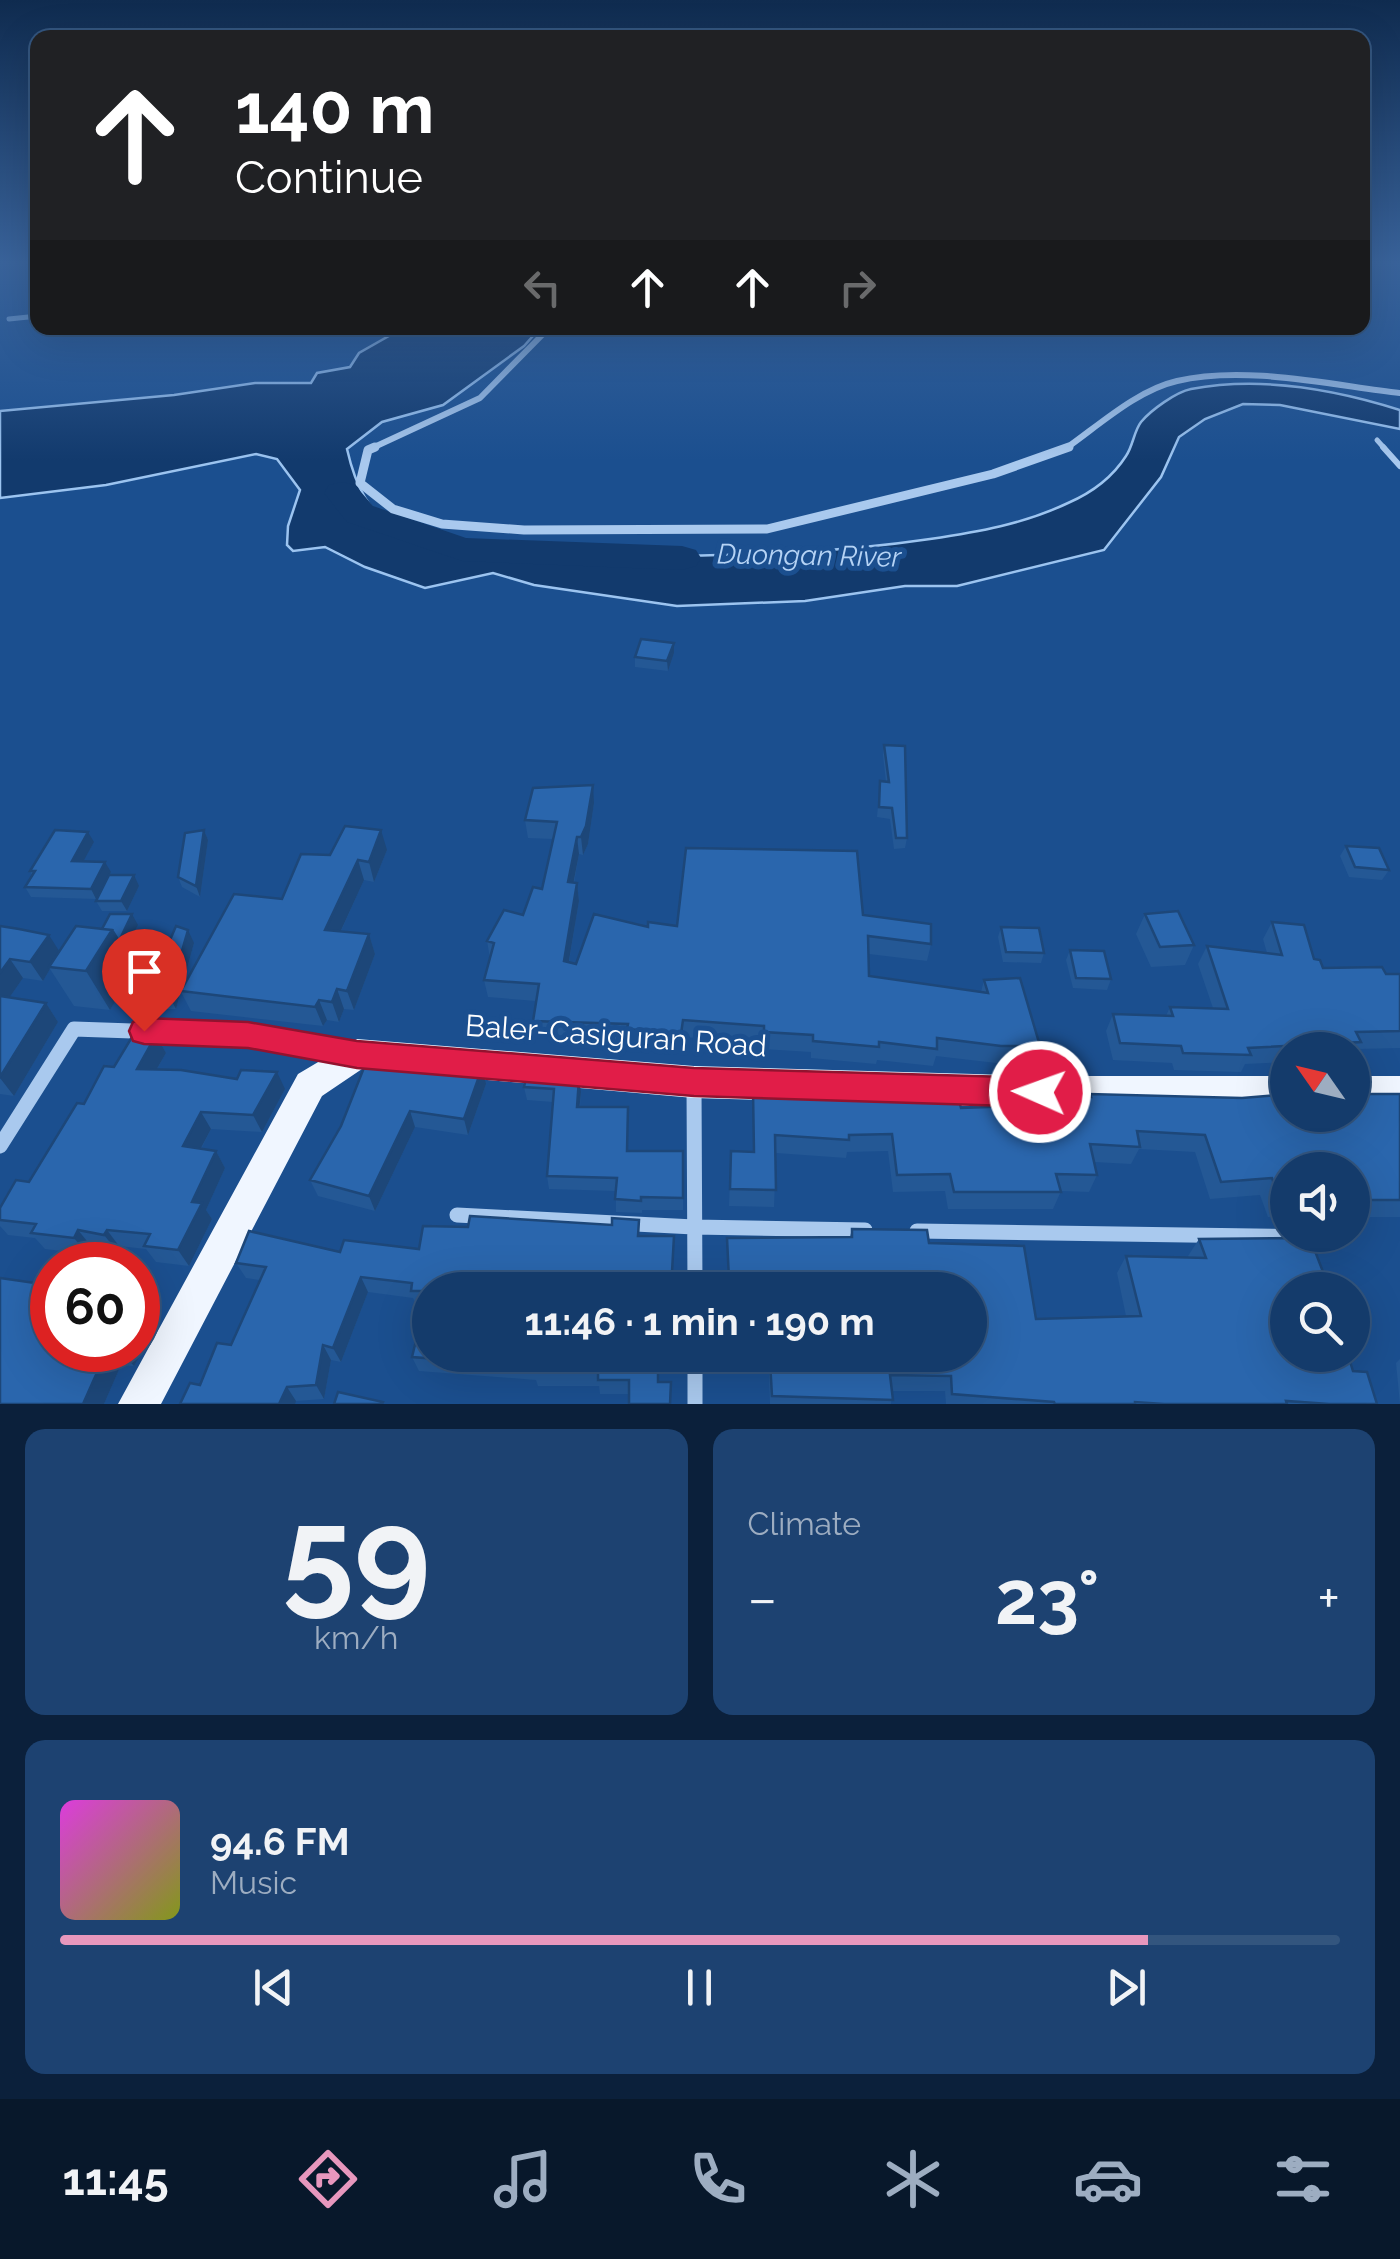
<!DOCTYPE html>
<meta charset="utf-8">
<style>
:root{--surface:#143b6b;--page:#1d4271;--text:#f1f3f6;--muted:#9dadc1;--line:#33557e;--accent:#e797bd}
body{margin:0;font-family:Raleway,sans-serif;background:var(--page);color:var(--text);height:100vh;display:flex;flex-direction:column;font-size:38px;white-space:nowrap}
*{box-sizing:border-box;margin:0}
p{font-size:32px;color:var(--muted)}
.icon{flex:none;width:55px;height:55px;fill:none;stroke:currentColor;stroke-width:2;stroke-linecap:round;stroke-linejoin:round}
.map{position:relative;height:1404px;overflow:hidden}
.side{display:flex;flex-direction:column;gap:25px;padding:25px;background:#0b203b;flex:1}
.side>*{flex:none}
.guide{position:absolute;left:30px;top:30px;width:1340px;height:305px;border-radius:20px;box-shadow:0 10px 40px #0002,0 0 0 2px var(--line);background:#202124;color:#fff;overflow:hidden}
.needle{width:65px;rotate:304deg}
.fabs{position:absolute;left:1270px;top:1032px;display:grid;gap:20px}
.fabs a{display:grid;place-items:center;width:100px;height:100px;border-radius:50%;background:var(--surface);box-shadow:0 10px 40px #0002,0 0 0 2px var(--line);font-size:50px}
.speed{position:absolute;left:30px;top:1242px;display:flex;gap:20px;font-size:50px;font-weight:700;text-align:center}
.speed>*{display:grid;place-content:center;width:130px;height:130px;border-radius:50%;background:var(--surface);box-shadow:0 10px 40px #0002,0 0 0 2px var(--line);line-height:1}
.speed .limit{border:15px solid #d22;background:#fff;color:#111}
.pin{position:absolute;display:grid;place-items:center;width:85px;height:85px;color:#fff;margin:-102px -42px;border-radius:50% 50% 50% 0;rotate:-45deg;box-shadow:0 0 10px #0007}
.pin .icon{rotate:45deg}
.me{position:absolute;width:110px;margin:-55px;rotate:272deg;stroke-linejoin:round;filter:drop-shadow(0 0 8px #0008)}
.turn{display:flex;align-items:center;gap:35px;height:210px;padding:0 40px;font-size:45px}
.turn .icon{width:130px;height:130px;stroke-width:2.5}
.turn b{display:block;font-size:70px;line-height:85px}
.lanes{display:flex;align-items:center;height:95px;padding:0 40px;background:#0003;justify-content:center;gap:50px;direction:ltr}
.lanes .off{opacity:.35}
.big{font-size:75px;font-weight:700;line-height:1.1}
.side .tile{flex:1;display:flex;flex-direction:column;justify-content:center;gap:15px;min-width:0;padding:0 35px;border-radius:20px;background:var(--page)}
.side .dial{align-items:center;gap:0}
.dial b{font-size:130px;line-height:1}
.song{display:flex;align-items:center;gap:30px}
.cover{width:120px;height:120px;border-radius:15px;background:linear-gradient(135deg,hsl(300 70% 55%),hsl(70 70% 35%))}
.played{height:10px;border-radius:5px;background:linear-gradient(90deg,var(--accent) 85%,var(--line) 85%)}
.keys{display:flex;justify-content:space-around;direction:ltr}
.heat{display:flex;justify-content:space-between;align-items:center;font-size:55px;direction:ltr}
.side .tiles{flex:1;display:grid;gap:25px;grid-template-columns:1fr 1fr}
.tile:last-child{grid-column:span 2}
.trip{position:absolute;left:412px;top:1272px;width:575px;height:100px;border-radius:50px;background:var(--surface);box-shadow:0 10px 40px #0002,0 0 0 2px var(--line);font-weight:700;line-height:100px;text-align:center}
.dock{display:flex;height:160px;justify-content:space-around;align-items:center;background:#08182b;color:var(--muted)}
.dock .icon{width:70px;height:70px}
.dock .selected{color:var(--accent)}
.dock b{font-size:45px;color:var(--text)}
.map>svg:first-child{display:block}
</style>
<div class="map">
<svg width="1400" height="1404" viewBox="0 0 1400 1404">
<rect width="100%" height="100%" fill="#1b4f8f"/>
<!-- water -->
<path fill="#123a6d" stroke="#9cc4f0" stroke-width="2.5" d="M403,328H540L524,346L443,405L382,422L347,449C355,484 368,516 404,532C472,562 556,555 628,556C730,556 829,554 930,539C978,532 1024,524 1068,503C1091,493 1112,478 1126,456C1133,446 1134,431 1141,422C1151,410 1176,392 1191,389C1261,376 1334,389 1400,410V429L1280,405L1243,404L1205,419L1179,437L1161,477L1104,550L957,586H905L805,601L677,606L534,585L493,573L425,588L365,567L325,547L293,551L287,545L288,526L300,490L277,459L256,454L106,485L0,498V411L174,395L255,383H311L317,373L350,367L359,353Z"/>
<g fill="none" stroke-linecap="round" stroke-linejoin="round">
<!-- stream -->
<path stroke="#9cc4f0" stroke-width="5" d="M9,319L38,316"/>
<!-- river -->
<path fill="#123a6d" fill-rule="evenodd" d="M342,482L355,485L373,506L466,538L682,546L696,550L701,558L696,566L682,570L462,561L347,522L324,493L329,485Z"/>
<!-- lane-far1 -->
<path stroke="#a9c9ee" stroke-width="5" d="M1377,440L1385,449"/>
<!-- lane -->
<path stroke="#a9c9ee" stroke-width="6" d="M1383,447L1400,466"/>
<!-- street-far2 -->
<path stroke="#a9c9ee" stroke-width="6" d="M370,449L480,398L549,328
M1065,449C1098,426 1137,390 1177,381C1245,365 1331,385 1400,393"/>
<!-- street-far1 -->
<path stroke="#a9c9ee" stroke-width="9" d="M375,447L368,450L360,483L393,509L442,524L524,530L767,529L993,474L1069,447"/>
<!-- street -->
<path stroke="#a9c9ee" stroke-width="15" d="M694,1086L695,1290
M0,1146L74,1029L249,1035L346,1052
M457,1215L694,1227L865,1230
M917,1231L1320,1237
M695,1355V1404"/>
<!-- primary -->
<path fill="#f0f6ff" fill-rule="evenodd" d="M357,1039L694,1066L1040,1076H1288V1108H1040L694,1098L362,1069L322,1096L161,1404H118L298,1074Z
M1352,1076H1400V1108H1352Z"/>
</g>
<!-- wall -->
<path fill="#245895" d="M674,653L668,671L635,667V657Z
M884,745L907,838L905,848L894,849L890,819L877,817L880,781L886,782L883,755Z
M594,803L588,844L583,855L579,854L574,883H577L579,901L569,962L576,964L648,927L863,915L931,944L927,961L869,954V976L981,992L984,980L1040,1046L1034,1063H996L936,1056L933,1066L877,1060L876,1064L811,1058V1052L763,1049V1043L683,1037L681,1051L629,1046L628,1041L536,1038L533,1021L536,1001L488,997L484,980L490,958L487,941L523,915L542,889L553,839L528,838L525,820Z
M204,830L208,840L200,897L182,887L178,877Z
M94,842L83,861L111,872L96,899L31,897L25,887L32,875L30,871Z
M1346,846L1389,870L1382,880L1349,877L1340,856Z
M387,850L374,882L364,880L341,931L369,934L375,954L354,1010L344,1009L339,1022L327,1020L323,1026L191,1011L181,992L176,1009H153L146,996L194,943L182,989L330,855Z
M139,886L127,911H102L96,901Z
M1145,914L1194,945L1185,965L1151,967L1136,934Z
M1272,922L1323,968L1386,974H1400V1048L1357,1049L1352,1055V1050H1288V1062L1245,1064L1241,1072L1174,1070L1172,1063L1113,1060L1106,1031L1113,1014L1166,1016L1170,1007L1213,1008L1198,964L1207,946L1267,953L1263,939Z
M138,925L124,951L134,970L110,1010L74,1006L50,969L43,981L23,978L9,998L46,1003L58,1022L14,1096L0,1094V926L59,952L102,929Z
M1001,927L1044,953L1041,963L1003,962L998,937Z
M1070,950L1111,979L1107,990L1073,988L1066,960Z
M156,1035L166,1053L157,1069L285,1089L262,1132L211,1129L201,1149L216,1151L225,1168L206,1210L212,1219L189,1266L156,1262L146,1249L119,1246L117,1251L91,1246L87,1254L45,1249L35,1238L8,1235L0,1226V1220L84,1104L114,1067Z
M486,1084L468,1135L415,1127L375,1211L318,1196L310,1180L341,1126Z
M524,1087L581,1092L580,1107H628V1151H683V1210H642V1213L616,1212V1191L549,1189L547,1176L553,1102L527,1100Z
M753,1091L876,1097L961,1108L1044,1105L1048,1096L1089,1097L1090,1094L1242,1098L1400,1094V1217H1352V1170H1288V1217H1268L1260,1195L1210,1199L1195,1152L1139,1149L1131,1164L1094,1162L1097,1175L1089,1192L1061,1191L1053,1209H948L945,1191L893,1192L888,1151L847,1152L846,1158L776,1153L774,1207L729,1206L731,1151L753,1152Z
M852,1229L929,1243L1036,1319L1126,1316L1117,1273L1126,1256L1189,1258L1188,1256L1199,1239L1288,1290L1377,1404H946L945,1391H892L891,1404H770L769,1376L770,1361L813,1360V1355H970V1290H728L727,1238L850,1237Z
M640,1236L674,1252L430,1355H659V1382H671V1404H629V1394H600L599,1386H538L536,1380L419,1371L412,1357L424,1306H417L413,1298L368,1292L341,1362L331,1360L324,1399L296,1401L200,1385L231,1345L260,1280L246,1278L236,1263L340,1252Z
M42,1284L52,1296V1350L148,1303L160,1319L134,1366L121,1365L104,1404H0Z
M1400,1359V1404L1396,1363Z"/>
<!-- shaded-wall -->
<path fill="#1d4779" d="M674,643V653L668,671L667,661Z
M593,785L594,803L588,844L583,855L581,837Z
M204,830L208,840L200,897L196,886Z
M381,830L387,850L374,882L369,862Z
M88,832L94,842L78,871L72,861Z
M577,837L579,854L570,900L568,882Z
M358,860L364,880L332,950L325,930Z
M105,862L111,872L96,899L91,889Z
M134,875L139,886L127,911L121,901Z
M577,883L579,901L566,978L564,961Z
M132,914L138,925L124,951L134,970L110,1010L86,971L112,930Z
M188,930L194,943L176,1009L169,996Z
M369,934L375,954L354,1010L347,991Z
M49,935L61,954L49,967L50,969L43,981L30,962Z
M10,959L23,978L0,1011V973Z
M337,989L344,1009L339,1022L332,1002Z
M319,1000L327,1020L323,1026L315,1007Z
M46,1003L58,1022L14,1096L0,1078Z
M156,1035L166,1053L147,1086L137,1069Z
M482,1068L486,1084L468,1135L464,1119Z
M277,1072L285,1089L262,1132L253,1115Z
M579,1079L581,1092L578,1121L577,1107Z
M410,1111L415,1127L375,1211L369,1196Z
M201,1112L211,1129L193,1163L183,1146Z
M216,1151L225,1168L206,1210L212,1219L189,1266L178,1250L192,1202Z
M78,1230L91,1246L87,1254L74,1238Z
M107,1230L119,1246L117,1251L104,1235Z
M361,1277L368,1292L341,1362L333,1348Z
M42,1284L52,1296V1309L32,1305Z
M148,1303L160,1319L134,1366L120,1351L138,1350V1320Z
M323,1345L331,1360L324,1399L316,1385Z
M107,1350L121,1365L104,1404H83Z
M287,1387L296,1401L295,1404H279Z"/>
<!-- building -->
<path fill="#2a66ad" stroke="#1d4779" stroke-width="2.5" d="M641,639L674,643L667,661L635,657Z
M884,745L905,746L907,838H896L892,808L879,807L880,781L889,782Z
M593,785L586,826L581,837H577L568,882L577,883L564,961L576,964L594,914L648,927V922L677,926L686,848L857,851L863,915L931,924V944L868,936L869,976L988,993L984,980L1020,978L1040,1046H1001L937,1038V1049L879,1042V1047L813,1041V1035L764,1032V1026L683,1020L681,1034L627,1029L628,1024L533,1021L539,984L484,980L494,943L487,941L504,910L523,915L533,887L542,889L557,822L525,820L533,788Z
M345,826L381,830L369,862L358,860L325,930L369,934L347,991L337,989L332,1002L319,1000L315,1007L181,991L234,894L282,899L301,854L330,855Z
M55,830L88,832L72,861L105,862L91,889L25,887L35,871H30Z
M204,830L196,886L178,877L185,833Z
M1346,846L1379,848L1389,870L1355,867Z
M109,875H134L121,901H96Z
M1178,911L1194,945L1160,947L1145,914Z
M110,914H132L119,941L112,930L102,929Z
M1272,922L1304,925L1314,959L1320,960L1323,968L1382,967L1386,974H1400V1031L1356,1032L1361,1042L1248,1048L1251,1055L1183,1053L1181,1046L1120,1043L1113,1014L1173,1016L1170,1007L1228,1009L1207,946L1282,955Z
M0,926L19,929L49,935L30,962L10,959L0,973Z
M76,926L112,930L86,971L49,967Z
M176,926L188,930L169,996H146Z
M1001,927L1039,928L1044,953L1006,952Z
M1070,950L1104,951L1111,979L1076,978Z
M0,996L46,1003L0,1077Z
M135,1032L156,1035L137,1069L181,1070L237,1079L241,1070L277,1072L253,1115L201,1112L183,1146L216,1151L192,1202L202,1203L178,1250L144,1246L150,1234L107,1230L104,1235L78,1230L74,1238L31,1233L36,1224L0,1220V1208L16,1180L29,1182L77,1103L84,1104L104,1066L114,1067Z
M405,1062L482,1068L464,1119L410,1111L369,1196L310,1180L341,1126L365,1065L403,1069Z
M527,1074L579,1079L577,1107H628L627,1151H683V1198L641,1197V1201L615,1199L617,1178L547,1176L554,1089L524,1087Z
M829,1088L875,1089L876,1097L957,1093L961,1108L1050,1105L1048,1096L1091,1097L1090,1094L1242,1098L1288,1094V1115H1352V1088L1361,1089L1365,1094H1400V1200H1352V1170H1288V1200H1280L1272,1178L1221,1182L1205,1135L1137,1131L1140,1147L1090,1144L1097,1175L1056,1174L1061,1192H954L950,1174L897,1175L892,1134L849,1135V1140L775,1135L776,1190L730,1189L731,1151L754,1152L753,1091H830Z
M470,1216L612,1225V1218L639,1220L638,1236H674L671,1290H430V1355H658V1382H671L670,1404H629V1380H598V1372H534L535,1366L412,1357L428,1291H411L412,1283L361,1277L333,1348L323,1345L316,1385L287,1387L279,1404H180L190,1383L200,1385L217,1343L231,1345L266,1267L236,1263L249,1231L340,1252L344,1240L419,1249L423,1226L468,1227Z
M852,1229L927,1230L929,1243L1024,1246L1036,1319L1141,1316L1126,1256L1206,1258L1199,1239L1310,1238L1330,1290H1288V1355H1348L1353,1371L1367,1372L1377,1404H1329L1286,1401L1287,1404H1164L1135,1402V1404H1055L1054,1402L952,1394L951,1376L890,1375L893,1400L772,1396L770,1361L817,1360V1355H970V1290H734V1279H729L727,1238L852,1237Z
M0,1278L42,1284L32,1305L52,1307V1350H107L83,1404H0Z
M138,1302L148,1303L138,1320Z
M338,1392L383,1402L382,1404H334Z"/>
<!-- sky -->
<linearGradient id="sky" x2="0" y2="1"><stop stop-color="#0f2b4f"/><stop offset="0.57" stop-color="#39639b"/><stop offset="1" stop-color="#39639b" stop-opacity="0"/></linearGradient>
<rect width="1400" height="461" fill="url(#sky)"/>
<!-- route -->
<path fill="#e11d48" stroke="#92132f" stroke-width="2.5" d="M144,1018L248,1022L357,1041L694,1068L1040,1078L1051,1082L1056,1092L1051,1103L1040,1107L694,1096L357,1068L248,1048L144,1044L133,1041L129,1031L133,1022Z"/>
<g text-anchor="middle" stroke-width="10" stroke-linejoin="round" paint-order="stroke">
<!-- water labels -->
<g font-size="28" font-style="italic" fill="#b5d3f5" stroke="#1b4f8f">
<text transform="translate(809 555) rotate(1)" y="10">Duongan River</text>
</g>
<!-- near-street labels -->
<g font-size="30" fill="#fff" stroke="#1b4f8f">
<text transform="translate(616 1036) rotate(4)" y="10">Baler-Casiguran Road</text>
</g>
</g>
</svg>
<div class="fabs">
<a><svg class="needle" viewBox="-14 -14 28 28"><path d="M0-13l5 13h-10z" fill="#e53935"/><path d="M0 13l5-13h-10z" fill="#9dadc1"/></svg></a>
<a><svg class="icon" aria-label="sound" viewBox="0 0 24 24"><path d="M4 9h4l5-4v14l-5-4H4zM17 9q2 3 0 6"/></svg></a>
<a><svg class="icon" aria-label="search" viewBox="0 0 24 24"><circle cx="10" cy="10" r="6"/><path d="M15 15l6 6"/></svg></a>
</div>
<div class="speed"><div class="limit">60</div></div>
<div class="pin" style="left:144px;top:1031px;background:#d93025"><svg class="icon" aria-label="arrive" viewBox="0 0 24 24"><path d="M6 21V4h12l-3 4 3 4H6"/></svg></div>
<svg class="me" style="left:1040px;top:1092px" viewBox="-20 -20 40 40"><circle r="17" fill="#e11d48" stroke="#fff" stroke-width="3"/><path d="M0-11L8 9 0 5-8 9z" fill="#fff"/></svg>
<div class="trip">11:46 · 1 min · 190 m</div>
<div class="guide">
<div class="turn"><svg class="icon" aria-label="ahead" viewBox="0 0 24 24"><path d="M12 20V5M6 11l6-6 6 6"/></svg><div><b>140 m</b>Continue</div></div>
<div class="lanes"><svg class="icon off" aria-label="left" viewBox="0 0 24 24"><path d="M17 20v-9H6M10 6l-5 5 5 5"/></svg><svg class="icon" aria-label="ahead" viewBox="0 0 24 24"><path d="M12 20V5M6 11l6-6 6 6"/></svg><svg class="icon" aria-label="ahead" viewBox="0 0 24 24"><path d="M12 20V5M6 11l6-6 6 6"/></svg><svg class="icon off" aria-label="right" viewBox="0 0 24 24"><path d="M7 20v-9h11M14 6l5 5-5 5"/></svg></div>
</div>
</div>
<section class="side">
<div class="tiles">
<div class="tile dial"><b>59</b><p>km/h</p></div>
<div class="tile"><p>Climate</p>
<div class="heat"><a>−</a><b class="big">23°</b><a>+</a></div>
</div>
<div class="tile">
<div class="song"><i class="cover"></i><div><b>94.6 FM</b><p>Music</p></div></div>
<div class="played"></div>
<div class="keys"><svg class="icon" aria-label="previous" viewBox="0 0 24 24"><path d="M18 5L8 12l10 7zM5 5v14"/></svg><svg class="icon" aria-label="pause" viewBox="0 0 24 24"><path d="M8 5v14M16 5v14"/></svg><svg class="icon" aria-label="next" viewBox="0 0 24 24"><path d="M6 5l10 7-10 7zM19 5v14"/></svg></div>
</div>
</div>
</section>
<nav class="dock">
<b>11:45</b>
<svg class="icon selected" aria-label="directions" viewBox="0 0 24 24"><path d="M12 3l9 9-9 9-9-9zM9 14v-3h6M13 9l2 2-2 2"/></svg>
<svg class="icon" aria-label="music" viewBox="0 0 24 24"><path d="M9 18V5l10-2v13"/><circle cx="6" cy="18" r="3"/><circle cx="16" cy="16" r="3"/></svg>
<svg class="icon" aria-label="phone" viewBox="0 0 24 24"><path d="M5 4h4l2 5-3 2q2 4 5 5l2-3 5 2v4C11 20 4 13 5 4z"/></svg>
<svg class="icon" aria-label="climate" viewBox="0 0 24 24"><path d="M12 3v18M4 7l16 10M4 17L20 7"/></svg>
<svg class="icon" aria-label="car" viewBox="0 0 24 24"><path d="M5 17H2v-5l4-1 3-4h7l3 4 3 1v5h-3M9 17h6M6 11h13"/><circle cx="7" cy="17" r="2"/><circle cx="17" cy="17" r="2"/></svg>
<svg class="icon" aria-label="filters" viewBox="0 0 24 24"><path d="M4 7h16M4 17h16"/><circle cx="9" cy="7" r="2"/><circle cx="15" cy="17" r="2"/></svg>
</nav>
